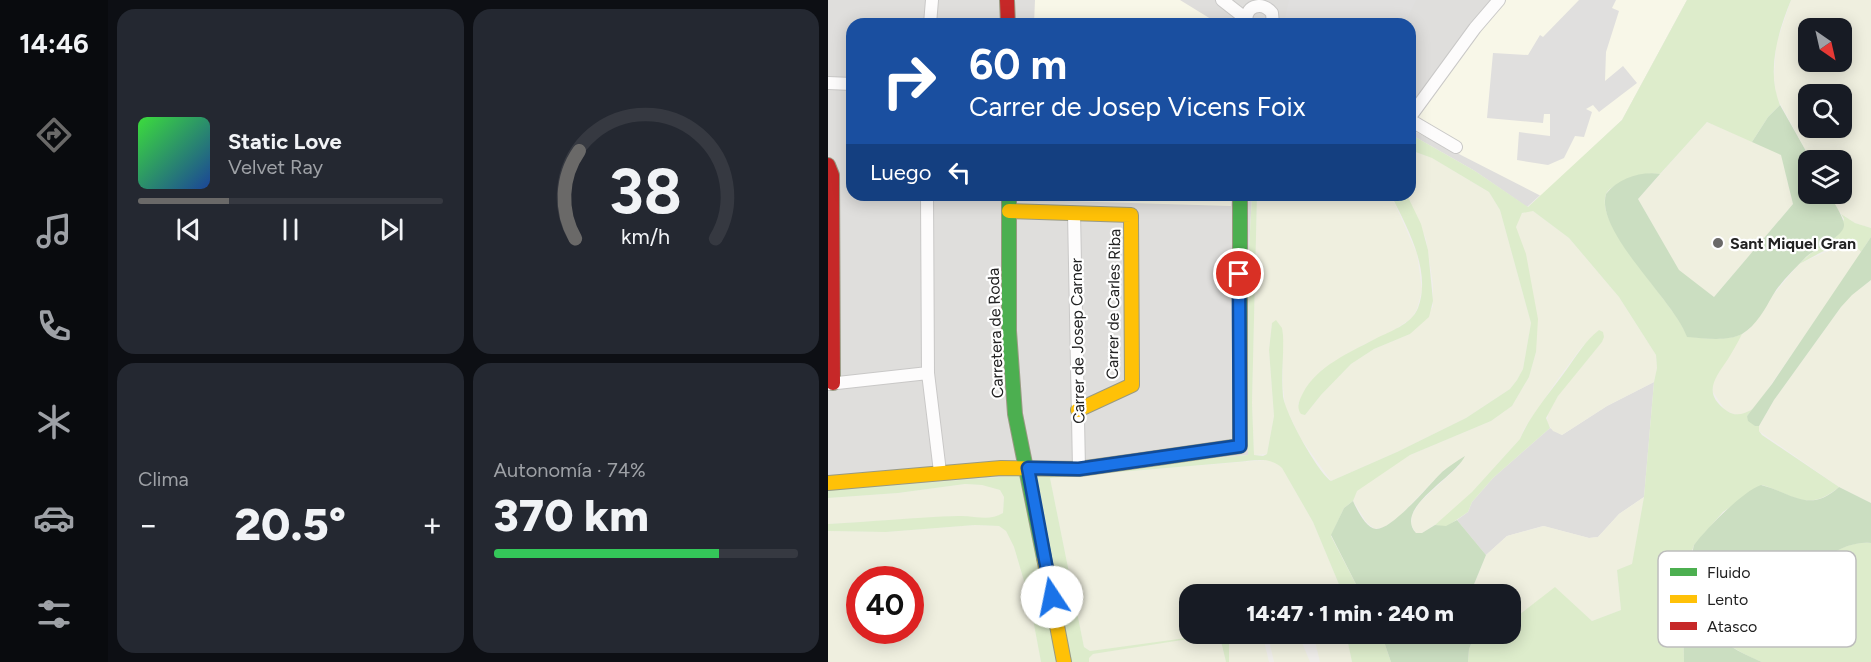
<!DOCTYPE html>
<html lang="es">
<meta charset="utf-8">
<style>
:root{--surface:#171b24;--page:#242831;--text:#f1f3f6;--muted:#9ea1a6;--line:#363941;--accent:#6a6968}
body{margin:0;font-family:Figtree,sans-serif;background:var(--page);color:var(--text);height:100vh;display:flex;flex-direction:column;font-size:22px;white-space:nowrap}
*{box-sizing:border-box;margin:0}
p{font-size:20px;color:var(--muted)}
.icon{flex:none;width:33px;height:33px;fill:none;stroke:currentColor;stroke-width:2;stroke-linecap:round;stroke-linejoin:round}
.map{position:relative;flex:1;overflow:hidden}
.panel{display:flex;flex-direction:column;gap:9px;padding:9px;background:#0d0f14;width:720px}
.panel>*{flex:none}
.guide{position:absolute;left:18px;top:18px;width:570px;height:183px;border-radius:18px;box-shadow:0 3px 15px #0003;background:#1a4fa0;color:#fff;overflow:hidden}
.needle{width:39px;rotate:146deg}
.fabs{position:absolute;left:970px;top:18px;display:grid;gap:12px}
.fabs a{display:grid;place-items:center;width:54px;height:54px;border-radius:12px;background:var(--surface);box-shadow:0 3px 15px #0003;font-size:30px}
.speed{position:absolute;left:18px;top:566px;display:flex;gap:12px;font-size:30px;font-weight:700;text-align:center}
.speed>*{display:grid;place-content:center;width:78px;height:78px;border-radius:50%;background:var(--surface);box-shadow:0 3px 15px #0003;line-height:1}
.speed .limit{border:9px solid #d22;background:#fff;color:#111}
.pin{position:absolute;display:grid;place-items:center;width:51px;height:51px;color:#fff;margin:-26px;border:3px solid #fff;border-radius:50%;box-shadow:0 2px 6px #0007}
.me{position:absolute;width:66px;margin:-33px;rotate:349deg;stroke-linejoin:round;filter:drop-shadow(0 0 4px #0008)}
.turn{display:flex;align-items:center;gap:21px;height:126px;padding:0 24px;font-size:27px}
.turn .icon{width:78px;height:78px;stroke-width:2.5}
.turn b{display:block;font-size:42px;line-height:51px}
.then{display:flex;align-items:center;height:57px;padding:0 24px;background:#0003;gap:12px;font-size:22px}
.big{font-size:45px;font-weight:800;line-height:1.1}
.panel .widget{flex:1;display:flex;flex-direction:column;justify-content:center;gap:9px;min-width:0;padding:0 21px;border-radius:18px;background:var(--page)}
.panel .dial{align-items:center;gap:0}
.dial svg{height:156px;overflow:visible;fill:none;stroke:var(--line);stroke-width:7;stroke-linecap:round;text-anchor:middle}
.dial text{fill:var(--text);stroke:none}
.song{display:flex;align-items:center;gap:18px}
.cover{width:72px;height:72px;border-radius:9px;background:linear-gradient(135deg,hsl(120 70% 55%),hsl(220 70% 35%))}
.played{height:6px;border-radius:3px;background:linear-gradient(90deg,var(--accent) 30%,var(--line) 30%)}
.keys{display:flex;justify-content:space-around;direction:ltr}
.heat{display:flex;justify-content:space-between;align-items:center;font-size:33px;direction:ltr}
.charge{height:9px;border-radius:4px;background:linear-gradient(90deg,#34c759 74%,var(--line) 0)}
.panel .tiles{flex:1;display:grid;gap:9px;grid-template-columns:repeat(2,1fr)}
.trip{position:absolute;left:351px;top:584px;width:342px;height:60px;border-radius:18px;background:var(--surface);box-shadow:0 3px 15px #0003;font-weight:800;line-height:60px;text-align:center}
main{display:flex;flex:1;min-height:0}
.tabs{display:flex;flex-direction:column;width:108px;justify-content:space-around;align-items:center;background:#090b0e;color:var(--muted)}
.tabs .icon{width:42px;height:42px}
.tabs .active{color:var(--accent)}
.tabs b{font-size:27px;color:var(--text)}
.map>svg:first-child{display:block}
</style>
<main>
<nav class="tabs">
<b>14:46</b>
<svg class="icon active" aria-label="directions" viewBox="0 0 24 24"><path d="M12 3l9 9-9 9-9-9zM9 14v-3h6M13 9l2 2-2 2"/></svg>
<svg class="icon" aria-label="music" viewBox="0 0 24 24"><path d="M9 18V5l10-2v13"/><circle cx="6" cy="18" r="3"/><circle cx="16" cy="16" r="3"/></svg>
<svg class="icon" aria-label="phone" viewBox="0 0 24 24"><path d="M5 4h4l2 5-3 2q2 4 5 5l2-3 5 2v4C11 20 4 13 5 4z"/></svg>
<svg class="icon" aria-label="climate" viewBox="0 0 24 24"><path d="M12 3v18M4 7l16 10M4 17L20 7"/></svg>
<svg class="icon" aria-label="car" viewBox="0 0 24 24"><path d="M5 17H2v-5l4-1 3-4h7l3 4 3 1v5h-3M9 17h6M6 11h13"/><circle cx="7" cy="17" r="2"/><circle cx="17" cy="17" r="2"/></svg>
<svg class="icon" aria-label="filters" viewBox="0 0 24 24"><path d="M4 7h16M4 17h16"/><circle cx="9" cy="7" r="2"/><circle cx="15" cy="17" r="2"/></svg>
</nav>
<section class="panel">
<div class="tiles">
<div class="widget">
<div class="song"><i class="cover"></i><div><b>Static Love</b><p>Velvet Ray</p></div></div>
<div class="played"></div>
<div class="keys"><svg class="icon" aria-label="previous" viewBox="0 0 24 24"><path d="M18 5L8 12l10 7zM5 5v14"/></svg><svg class="icon" aria-label="pause" viewBox="0 0 24 24"><path d="M8 5v14M16 5v14"/></svg><svg class="icon" aria-label="next" viewBox="0 0 24 24"><path d="M6 5l10 7-10 7zM19 5v14"/></svg></div>
</div>
<div class="widget dial"><svg viewBox="0 0 100 80">
<path d="M14 69A42 42 0 1 1 86 69"/>
<path d="M14 69A42 42 0 0 1 16 24" stroke="#6a6968"/>
<text x="50" y="56" font-size="32" font-weight="700">38</text>
<text x="50" y="72" font-size="11">km/h</text>
</svg></div>
<div class="widget"><p>Clima</p>
<div class="heat"><a>−</a><b class="big">20.5°</b><a>+</a></div>
</div>
<div class="widget"><p>Autonomía · 74%</p><b class="big">370 km</b><div class="charge"></div></div>
</div>
</section>
<div class="map">
<svg width="1043" height="662" viewBox="0 0 1043 662">
<rect width="100%" height="100%" fill="#f0eeeb"/>
<!-- residential -->
<path fill="#dfdedc" d="M0,0H859L794,120L699,207L647,171L582,134V24H24V195H424L421,250L420,455L184,476L0,490Z
M826,382L816,497L791,514L770,537L761,538L715,526L679,536L658,555L629,520L640,512L644,502L665,478L722,428L734,435L779,406Z"/>
<!-- education -->
<path fill="#f8f7e8" d="M207,0H352L391,24H206Z
M675,0H859L794,120L713,196L582,129V126Z
M202,195H404L403,206L202,200Z"/>
<!-- farmland -->
<path fill="#efefdf" fill-rule="evenodd" d="M963,0H1043V228L1027,223L1013,214L1007,206L1001,194H1014V160H983L948,96L946,77L948,45ZM981,28H1014V62H981ZM981,94H1014V128H981Z
M879,122L953,154L965,204L886,297L851,271L810,199Z
M582,150L604,158L661,192L672,210L703,323L695,369L689,380L682,389L638,418L569,452L503,481L473,439L457,406L455,386V351L444,323L441,350L446,416L439,454L426,455L424,403L429,195H563L589,254L594,290L589,309L584,318L565,331L535,345L494,370L480,385L470,404L477,415L493,395L523,364L546,349L582,334L605,307V284L598,239L579,195H582Z
M698,211H705L741,238L791,297L828,355L829,368L826,382L779,406L734,435L725,431L719,423L720,413L733,391L774,342L771,330L753,348L730,379L696,429L692,439L644,492L616,519L594,533H588L583,525L584,515L591,503L632,465L615,471L570,518L556,527L547,529L539,523L525,501L528,491L532,487L582,455L663,421L684,406L701,377L708,352L688,227L692,215Z
M1018,244L1029,247L1033,252L1031,257L938,392L925,409L919,412L912,415L906,414L897,410L885,392V382L914,334L922,328L935,312L945,295L971,264L1009,247Z
M1043,280V503L1011,487L931,431V426L946,400L1013,307L1023,295Z
M437,460L448,462L454,468L485,522L515,594H362V633H395L387,634L392,637L398,662H261L260,658L265,654L370,637L262,651L256,647L222,478Z
M137,484L155,485L172,490L176,497L175,513L168,518L159,519L133,516L0,524V498L70,493Z
M816,497L804,565L789,570L793,610L764,621L727,588L683,621L682,594H642L658,555L679,536L716,526L761,538L770,537L791,514Z
M147,525L171,526L178,531L186,547L201,598L213,662H0V531L58,532ZM32,579H82V630H32Z
M410,633H434L441,662H401V636Z
M445,633H470L482,662H446L441,640Z
M485,633H514L520,643L524,662H492Z"/>
<!-- grass -->
<path fill="#ddeccb" d="M859,0H963C950,32 938,71 952,105L940,117L924,142L879,122L832,174C818,173 805,175 792,183C788,185 780,189 778,194C766,227 847,303 859,336C877,339 898,341 914,334C910,342 905,351 900,359C888,377 873,393 899,411C908,417 916,414 925,409L919,416L927,426H931V431L934,435L1011,487C980,513 966,495 934,485L895,512L866,545L864,551L868,568L881,586L897,602L907,607C929,599 952,587 971,575C992,561 1016,540 1043,543V662H934C909,653 887,636 868,617L855,620L856,662H640L641,649L648,633L664,635L666,633H682L683,621L727,587L764,621L793,610L789,570L804,564L816,497L826,382L829,368L828,355L791,297L741,238L705,211L694,213L688,227L698,254L710,319L708,352L701,377L684,406L663,421L582,455L529,491L525,501L516,508L503,536L533,594H515L485,522L454,468C442,456 425,461 409,462L222,478L256,647L262,651L395,633H413L401,636V662H398L392,637L386,635L265,654L261,658V662H213L201,598L186,547L178,531L171,526L147,525L58,532L0,531V524C43,522 87,517 130,516C147,515 160,522 175,513L176,497L172,490L154,485L137,484L70,493L0,498V490L184,476L420,455L421,250L424,195H429L424,403L426,455L435,456L439,454L446,416L441,350L444,323L448,320L454,328L455,335C456,355 453,376 455,396C457,413 489,471 503,481L569,452L638,418L682,389L689,380L695,369L703,323L672,210L661,192L604,158L582,150V134L647,171L700,207L794,120Z
M563,195H579L593,224L600,250L605,301L601,317L582,334L546,349L523,364L493,395L477,415L473,414C468,407 471,401 475,393C489,366 521,353 547,339C562,331 583,325 590,308C604,271 579,227 563,195Z
M1013,214L1027,223L1043,228V237L1033,252C1019,233 987,257 971,264L982,254L1009,236L1016,219Z
M771,330L775,332L776,337L774,342L730,396L718,418L722,428L665,478L644,502L640,512L618,527L607,525L644,492L692,439C703,413 723,392 739,369C749,355 757,341 771,330Z
M514,633H553L563,662H524L520,643Z"/>
<!-- forest -->
<path fill="#cbdec1" d="M952,105L983,160H981V194H1001C1005,201 1017,219 1016,226C1014,238 988,248 978,257C967,269 953,281 945,295C937,309 928,326 914,334C899,342 875,338 859,337C846,300 767,232 778,194C790,178 814,171 832,174L810,199L851,270L886,297L965,204L953,155L924,142L940,117Z
M1043,237V280L1024,295L1013,307L946,400L931,426H927L920,421L919,416L944,384Z
M637,456C628,477 565,508 588,533H594L607,525L618,526L629,520L658,555L642,594H533L503,535L516,508L525,501C529,510 538,528 548,529C564,530 602,484 614,472C621,466 629,461 637,456Z
M933,485C965,493 981,514 1011,487L1043,503V543C1016,540 992,562 971,575C956,584 940,592 924,599C916,603 911,607 902,606C884,593 859,568 866,545C878,529 915,491 933,485Z
M860,613C872,618 878,628 887,635C900,646 919,656 934,662H856L855,620Z
M553,633H648L641,649L640,662H563Z"/>
<!-- parking -->
<path fill="#e0dfde" d="M461,0H588L576,24H459L457,17Z
M751,0H788L784,8L791,11L778,52L777,81L795,66L809,83L771,112L765,105L758,109L764,112L756,137L747,136L736,158L720,165L689,160L691,132L722,136V114H716L715,123L659,118L665,53L700,55L712,35L715,37Z"/>
<g fill="none" stroke-linecap="round" stroke-linejoin="round">
<!-- street casing -->
<g stroke="#c9c8c7" stroke-width="14">
<path id="street" d="M394,0L417,18
M102,24L104,0
M419,24C415,6 434,0 444,13L445,24
M0,83L24,84
M582,117L647,28L671,0
M582,120L628,147
M99,195L100,373L112,472
M246,213L251,469
M0,384L100,373"/>
</g>
<!-- fast casing -->
<g stroke="#999a82" stroke-width="16">
<path id="fast" d="M181,195V331L187,414L216,558
M329,458L412,446V195"/>
</g>
<!-- slow casing -->
<g stroke="#999a82" stroke-width="16">
<path id="slow" d="M181,211L303,215L304,385L250,410
M0,483L173,468L251,469L329,458
M216,558L236,662"/>
</g>
<!-- jam casing -->
<g stroke="#999a82" stroke-width="16">
<path id="jam" d="M179,0L180,24
M0,165L4,175L5,383"/>
</g>
<!-- street -->
<use href="#street" stroke="#fdfcfc" stroke-width="12"/>
<!-- fast -->
<use href="#fast" stroke="#4caf50" stroke-width="14"/>
<!-- slow -->
<use href="#slow" stroke="#ffc107" stroke-width="14"/>
<!-- jam -->
<use href="#jam" stroke="#c62828" stroke-width="14"/>
</g>
<g fill="none" stroke-linecap="round" stroke-linejoin="round">
<!-- route casing -->
<g stroke="#114b97" stroke-width="15">
<path id="route" d="M224,597L200,468L251,469L412,446L411,274"/>
</g>
<!-- route -->
<use href="#route" stroke="#1a73e8" stroke-width="10"/>
</g>
<!-- markers -->
<circle fill="#6a6968" stroke="#fff" stroke-width="2" cx="890" cy="243" r="6"/>
<g text-anchor="middle" stroke-width="4.5" stroke-linejoin="round" paint-order="stroke">
<!-- poi labels -->
<g font-size="16" font-weight="bold" fill="#222" stroke="#fff" text-anchor="start">
<text x="902" y="249">Sant Miquel Gran</text>
</g>
<!-- street labels -->
<g font-size="16" fill="#222" stroke="#fff">
<text transform="translate(285 304) rotate(-89)" y="6">Carrer de Carles Riba</text>
<text transform="translate(167 333) rotate(-92)" y="6">Carretera de Roda</text>
<text transform="translate(249 341) rotate(-91)" y="6">Carrer de Josep Carner</text>
</g>
</g>
<!-- legend -->
<rect x="830" y="551" width="198" height="96" rx="9" fill="#fff" stroke="#bdbdbd" stroke-width="1.5"/>
<rect x="842" y="568" width="27" height="8" fill="#4caf50"/>
<rect x="842" y="595" width="27" height="8" fill="#ffc107"/>
<rect x="842" y="622" width="27" height="8" fill="#c62828"/>
<g font-size="16" fill="#222">
<text x="879" y="578">Fluido</text>
<text x="879" y="605">Lento</text>
<text x="879" y="632">Atasco</text>
</g>
</svg>
<div class="fabs">
<a><svg class="needle" viewBox="-14 -14 28 28"><path d="M0-13l5 13h-10z" fill="#e53935"/><path d="M0 13l5-13h-10z" fill="#9ea1a6"/></svg></a>
<a><svg class="icon" aria-label="search" viewBox="0 0 24 24"><circle cx="10" cy="10" r="6"/><path d="M15 15l6 6"/></svg></a>
<a><svg class="icon" aria-label="layers" viewBox="0 0 24 24"><path d="M12 4l9 5-9 5-9-5zM3 14l9 5 9-5"/></svg></a>
</div>
<div class="speed"><div class="limit">40</div></div>
<div class="pin" style="left:411px;top:274px;background:#d93025"><svg class="icon" aria-label="arrive" viewBox="0 0 24 24"><path d="M6 21V4h12l-3 4 3 4H6"/></svg></div>
<svg class="me" style="left:224px;top:597px" viewBox="-20 -20 40 40"><circle r="19" fill="#fff"/><path d="M0-13L10 11 0 6-10 11z" fill="#1a73e8"/></svg>
<div class="trip">14:47 · 1 min · 240 m</div>
<div class="guide">
<div class="turn"><svg class="icon" aria-label="right" viewBox="0 0 24 24"><path d="M7 20v-9h11M14 6l5 5-5 5"/></svg><div><b>60 m</b>Carrer de Josep Vicens Foix</div></div>
<div class="then">Luego<svg class="icon" aria-label="left" viewBox="0 0 24 24"><path d="M17 20v-9H6M10 6l-5 5 5 5"/></svg></div>
</div>
</div>
</main>
